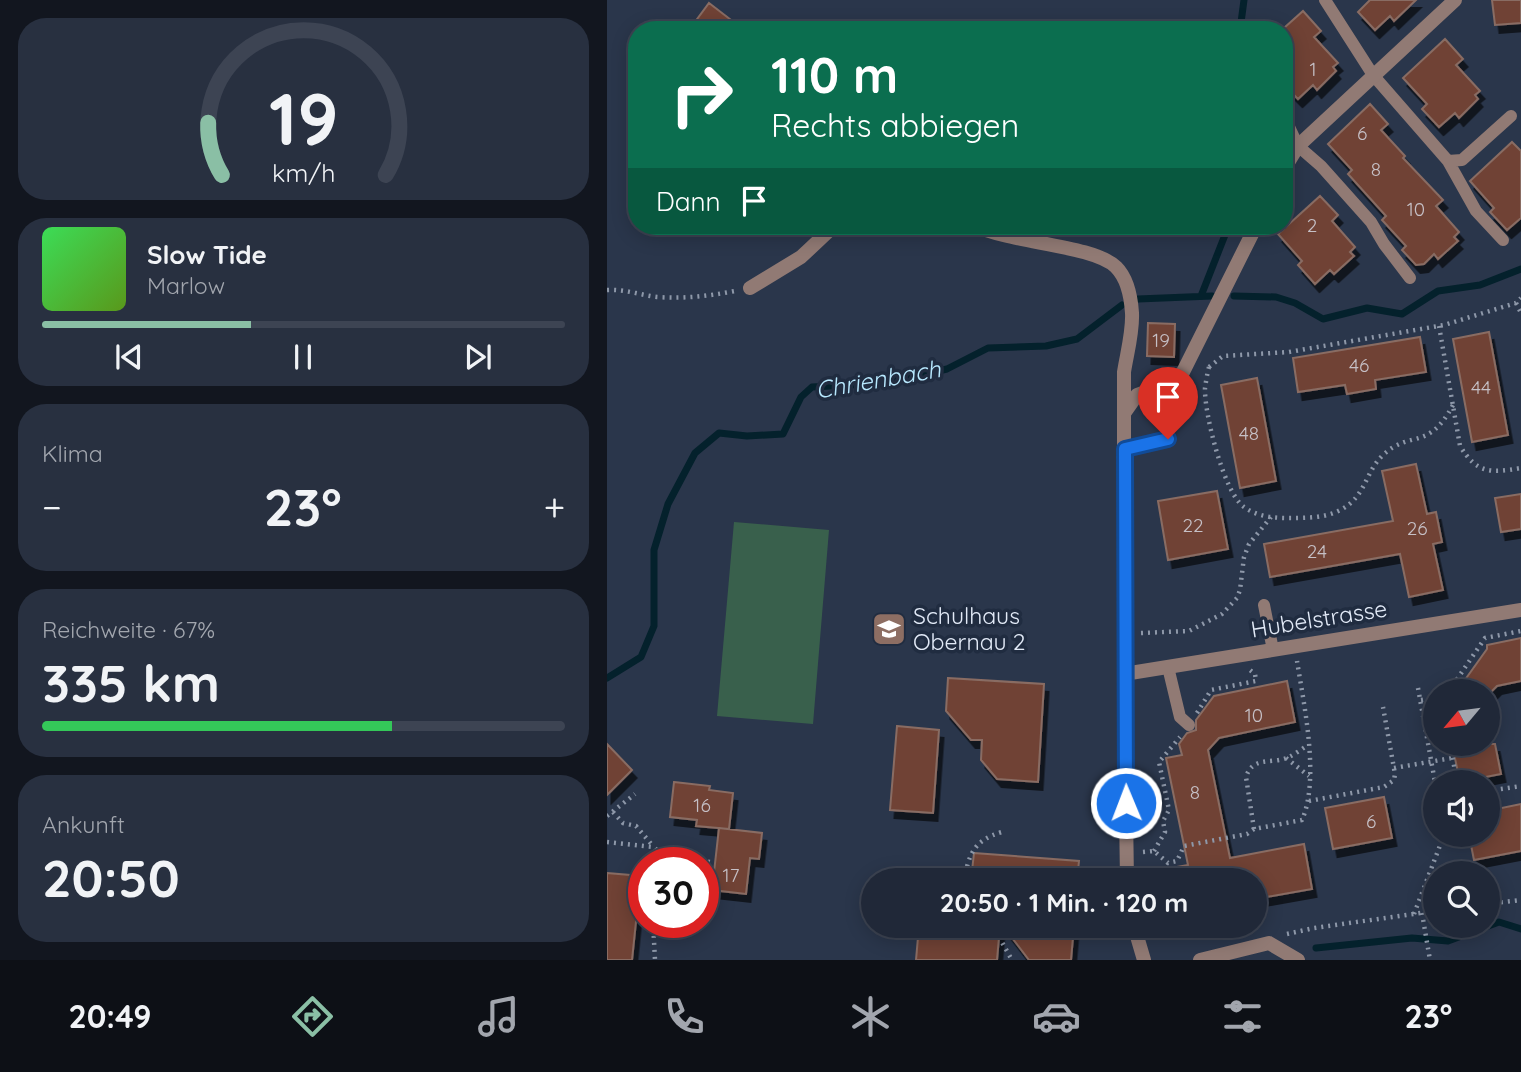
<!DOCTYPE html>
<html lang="de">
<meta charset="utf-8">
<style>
:root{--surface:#202838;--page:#283040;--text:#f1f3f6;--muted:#a2a6ae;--line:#3d4453;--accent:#8abfa5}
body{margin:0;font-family:Quicksand,sans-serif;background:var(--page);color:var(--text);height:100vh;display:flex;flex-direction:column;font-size:26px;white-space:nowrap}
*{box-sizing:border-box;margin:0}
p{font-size:23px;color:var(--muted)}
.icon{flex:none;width:38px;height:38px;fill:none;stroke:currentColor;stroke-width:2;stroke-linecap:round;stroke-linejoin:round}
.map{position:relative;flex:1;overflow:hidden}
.side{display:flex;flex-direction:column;gap:18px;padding:18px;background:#12161f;width:607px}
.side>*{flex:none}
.banner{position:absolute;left:21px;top:21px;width:665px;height:214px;border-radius:28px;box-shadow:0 4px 18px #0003,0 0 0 2px var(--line);background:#0b6e4f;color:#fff;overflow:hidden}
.needle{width:46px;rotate:241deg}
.buttons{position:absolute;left:816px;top:679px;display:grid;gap:14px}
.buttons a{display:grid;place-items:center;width:77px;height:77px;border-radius:50%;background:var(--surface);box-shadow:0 4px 18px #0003,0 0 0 2px var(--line);font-size:35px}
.speed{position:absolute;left:21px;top:847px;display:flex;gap:14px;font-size:35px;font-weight:700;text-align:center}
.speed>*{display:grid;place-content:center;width:91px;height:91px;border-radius:50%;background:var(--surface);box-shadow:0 4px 18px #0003,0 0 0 2px var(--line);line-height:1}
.speed .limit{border:10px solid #d22;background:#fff;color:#111}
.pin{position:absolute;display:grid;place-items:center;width:60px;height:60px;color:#fff;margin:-72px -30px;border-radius:50% 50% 50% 0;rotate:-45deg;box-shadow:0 0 7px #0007}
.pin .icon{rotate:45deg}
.me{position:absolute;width:77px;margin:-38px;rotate:359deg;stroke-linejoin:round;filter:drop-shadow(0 0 5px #0008)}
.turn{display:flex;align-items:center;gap:24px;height:147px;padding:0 28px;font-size:32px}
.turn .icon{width:91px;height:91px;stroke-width:2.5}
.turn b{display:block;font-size:49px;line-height:60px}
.then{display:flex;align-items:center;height:66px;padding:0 28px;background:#0003;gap:14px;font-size:26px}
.big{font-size:52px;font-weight:700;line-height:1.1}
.side .widget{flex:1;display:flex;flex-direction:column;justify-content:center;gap:10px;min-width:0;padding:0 24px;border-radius:28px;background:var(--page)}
.side .dial{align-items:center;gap:0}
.dial svg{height:182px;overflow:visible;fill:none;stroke:var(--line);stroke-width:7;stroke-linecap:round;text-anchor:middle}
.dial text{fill:var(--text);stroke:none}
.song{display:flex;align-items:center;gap:21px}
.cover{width:84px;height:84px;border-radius:10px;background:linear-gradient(135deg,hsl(130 70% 55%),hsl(90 70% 35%))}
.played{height:7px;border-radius:4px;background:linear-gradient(90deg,var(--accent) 40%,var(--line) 40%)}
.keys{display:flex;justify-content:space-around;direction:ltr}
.heat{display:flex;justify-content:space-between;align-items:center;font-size:38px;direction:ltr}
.charge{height:10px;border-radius:5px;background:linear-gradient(90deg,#34c759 67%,var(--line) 0)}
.trip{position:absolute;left:254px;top:868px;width:406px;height:70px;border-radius:35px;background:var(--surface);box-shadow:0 4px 18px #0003,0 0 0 2px var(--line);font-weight:700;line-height:70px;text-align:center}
.dock{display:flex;height:112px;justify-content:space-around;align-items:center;background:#0d1016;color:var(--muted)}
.dock .icon{width:49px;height:49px}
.dock .current{color:var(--accent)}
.dock b{font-size:32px;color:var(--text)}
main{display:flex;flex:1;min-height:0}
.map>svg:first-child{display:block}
</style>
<main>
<section class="side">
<div class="widget dial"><svg viewBox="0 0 100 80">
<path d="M14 69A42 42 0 1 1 86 69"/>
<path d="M14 69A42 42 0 0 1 8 46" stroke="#8abfa5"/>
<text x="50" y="56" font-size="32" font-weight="700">19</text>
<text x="50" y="72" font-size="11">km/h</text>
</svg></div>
<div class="widget">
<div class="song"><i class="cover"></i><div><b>Slow Tide</b><p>Marlow</p></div></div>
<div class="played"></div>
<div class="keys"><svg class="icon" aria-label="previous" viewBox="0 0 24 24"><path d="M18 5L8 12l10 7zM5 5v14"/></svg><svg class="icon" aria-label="pause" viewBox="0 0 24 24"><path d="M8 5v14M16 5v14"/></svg><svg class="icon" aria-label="next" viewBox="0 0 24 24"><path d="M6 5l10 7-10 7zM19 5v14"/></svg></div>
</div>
<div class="widget"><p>Klima</p>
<div class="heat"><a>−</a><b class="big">23°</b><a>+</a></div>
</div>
<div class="widget"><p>Reichweite · 67%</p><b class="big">335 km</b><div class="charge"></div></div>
<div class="widget"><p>Ankunft</p><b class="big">20:50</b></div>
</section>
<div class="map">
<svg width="914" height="960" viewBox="0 0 914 960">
<defs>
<filter id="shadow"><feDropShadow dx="4.5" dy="8" stdDeviation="0" flood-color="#0009"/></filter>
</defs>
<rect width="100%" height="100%" fill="#2a364b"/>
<!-- green -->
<path fill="#39604c" d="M127,522L222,530L206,724L110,716Z"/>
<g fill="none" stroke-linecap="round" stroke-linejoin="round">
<!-- stream -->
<path stroke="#04212c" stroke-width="7" d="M633,30L637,0
M594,296L618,235L624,226
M627,296L669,297L688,303L716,319L760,308L795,314L831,291L873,285L914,269
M531,299L605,296
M0,678L34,657L47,626V550L61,504L88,453L112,433L140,436L176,434L194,397L205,387L280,383L340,369L381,348L439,346L470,339L515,305
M709,948L805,938L841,941L892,922L914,929"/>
</g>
<!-- building -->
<path fill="#704335" stroke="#896c63" stroke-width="2" filter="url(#shadow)" d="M763,0H809L787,21L783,16L768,30L751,12Z
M885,0H914V23L888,25Z
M102,3L137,30H82Z
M696,11L714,31L707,37L731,63L726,67L729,71L710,90L706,85L691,99L677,85V28Z
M838,39L856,59L849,65L873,91L868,95L871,99L852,118L848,113L832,127L815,109L820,104L796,78Z
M763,104L781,124L774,130L798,156L796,158L836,200L829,206L852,232L847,237L851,241L831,259L827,254L817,264L809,265L795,250L799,246L775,220L779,216L741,174L745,170L721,144Z
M905,142L914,151V218L900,230L883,212L887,208L863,181Z
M713,196L731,215L725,221L748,247L743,252L747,256L727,274L723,270L708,284L691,265L695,261L671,234Z
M541,323L568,324L567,357L540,356Z
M882,332L901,435L865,442L846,339Z
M813,337L819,372L768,380L769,389L740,394L738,385L691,392L686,358Z
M650,378L669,481L633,488L614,385Z
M809,464L820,514L829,512L835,542L826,544L836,590L802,597L793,554L663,577L657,544L786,521L775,471Z
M610,491L621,549L561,560L551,501Z
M914,494V529L894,532L888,498Z
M914,638V681L890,686L885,691H850L880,649V645Z
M341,678L437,684L431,782L390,779L374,760L375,740H364L339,711Z
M680,681L688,722L612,738L601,750L623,858L697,844L705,889L648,899V880H548L547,871L581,865L559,758L575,755L572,744L580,733L589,730V720L607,696Z
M290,726L332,730L326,813L283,810Z
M0,744L25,770L0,795Z
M845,744H888L894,774L853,782Z
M67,782L103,786L102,790L126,793L122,829L89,826L90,820L63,817Z
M777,797L785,838L726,849L718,808Z
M914,804V851L867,860L862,835H880V811Z
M112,828L155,833L152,859L143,858L139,894L105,890Z
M367,853L472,861L470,880H364Z
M0,873L35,876L33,894L37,895V913L30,912L25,960H0Z
M312,926H393L390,960H309Z
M396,926H467L464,960H422Z"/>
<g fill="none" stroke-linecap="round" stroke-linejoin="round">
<!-- path -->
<path stroke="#8e98a9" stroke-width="4.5" stroke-dasharray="2 5" stroke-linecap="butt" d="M0,290C18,289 33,295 50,297C78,299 101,296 128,291
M909,303L914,313
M832,326L853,446C870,474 884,473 914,468
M602,367C600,374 599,382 598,388C597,413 617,493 637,507C651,517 667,518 683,518C700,518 720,518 735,509C759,496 758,472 776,455C804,429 821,452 846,405
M602,367L616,356L682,352L837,325L909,303L914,298
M534,633L582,631L615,614L630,598L633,590L637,557L642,544L664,517
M811,688L828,782
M842,691L878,638L914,631
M814,700L828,698
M590,713L604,690L649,681L648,674L643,670
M843,744L850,782
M679,758L702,776
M787,768L845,758
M880,791L914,786
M702,801L777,787L787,780L788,774L776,707
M6,812L16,823L29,826L46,846
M0,816L28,794
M647,829L639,777C646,755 665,765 682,757C688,754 695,749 701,745
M0,842L47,847L53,854L103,862
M547,851L558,832L556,821L562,810L552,762L573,737
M536,852L547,851L561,863L570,861L577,846L640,834L647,829L695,820C713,779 697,705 690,661
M357,880C362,854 367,840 395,832
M880,904L914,900
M815,913L823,960
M807,914L837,835
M46,922L48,960
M680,934L707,928L828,911
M392,937L405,960"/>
<!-- lane -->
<path stroke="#917a74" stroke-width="12" d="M718,0L766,75L841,161L869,211L896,240
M677,116L691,146L714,166L764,222L777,244L803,278
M841,161L855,160L904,116
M518,449L561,439
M657,605L666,650
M561,667L573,717L582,725"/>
<!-- street -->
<path stroke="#917a74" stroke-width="14" d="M677,169L691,146L848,0
M369,226C404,243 486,245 509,267C520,278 524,297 525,313C526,332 520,353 517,372V674L520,880
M143,288L194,257L227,226
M518,412L530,395L564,382L576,372L649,226
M517,674L914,610
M527,926L537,960
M593,960L662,943L691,960"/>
</g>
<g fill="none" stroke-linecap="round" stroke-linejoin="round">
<!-- route casing -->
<g stroke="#114b97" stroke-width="18">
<path id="route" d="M519,803L518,449L561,439"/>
</g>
<!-- route -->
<use href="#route" stroke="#1a73e8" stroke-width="12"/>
</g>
<!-- icons -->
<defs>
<g id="school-square" transform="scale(1.75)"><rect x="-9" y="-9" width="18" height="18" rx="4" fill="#8d6e63" stroke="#202c40"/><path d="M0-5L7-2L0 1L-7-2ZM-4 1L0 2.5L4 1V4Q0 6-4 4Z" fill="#fff"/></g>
</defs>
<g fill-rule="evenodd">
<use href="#school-square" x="282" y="629"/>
</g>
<g text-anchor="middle" stroke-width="7" stroke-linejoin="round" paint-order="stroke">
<!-- number labels -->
<g font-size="19" fill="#c6c0c6">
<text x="706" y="76">1</text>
<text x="755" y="140">6</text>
<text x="769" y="176">8</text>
<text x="809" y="216">10</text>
<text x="705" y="232">2</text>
<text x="554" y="347">19</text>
<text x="752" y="372">46</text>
<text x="874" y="394">44</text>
<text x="642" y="440">48</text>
<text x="586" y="532">22</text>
<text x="810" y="535">26</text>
<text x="710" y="558">24</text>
<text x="647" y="722">10</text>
<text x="588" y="799">8</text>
<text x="95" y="812">16</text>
<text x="764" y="828">6</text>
<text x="124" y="882">17</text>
</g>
<!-- poi labels -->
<g font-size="23" fill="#e2eaf7" stroke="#202c40" text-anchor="start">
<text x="306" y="624">Schulhaus<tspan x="306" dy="26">Obernau 2</tspan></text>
</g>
<!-- street labels -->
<g font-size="23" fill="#e2eaf7" stroke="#202c40">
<text transform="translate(712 619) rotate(-9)" y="8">Hubelstrasse</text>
</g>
<!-- water labels -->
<g font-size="24" font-style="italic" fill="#b8e9ff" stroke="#202c40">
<text transform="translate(271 380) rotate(-10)" y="8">Chrienbach</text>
</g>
</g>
</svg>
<div class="buttons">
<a><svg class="needle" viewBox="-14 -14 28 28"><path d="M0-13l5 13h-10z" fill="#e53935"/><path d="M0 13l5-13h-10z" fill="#a2a6ae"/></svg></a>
<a><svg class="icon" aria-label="sound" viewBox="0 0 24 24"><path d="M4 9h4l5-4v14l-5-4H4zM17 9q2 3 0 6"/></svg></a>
<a><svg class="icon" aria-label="search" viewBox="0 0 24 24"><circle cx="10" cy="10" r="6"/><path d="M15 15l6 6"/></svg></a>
</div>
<div class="speed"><div class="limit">30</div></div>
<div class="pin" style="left:561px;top:439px;background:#d93025"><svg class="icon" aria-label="arrive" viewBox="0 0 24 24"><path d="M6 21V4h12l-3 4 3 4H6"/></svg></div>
<svg class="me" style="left:519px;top:803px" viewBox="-20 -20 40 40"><circle r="17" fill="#1a73e8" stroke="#fff" stroke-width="3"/><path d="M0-11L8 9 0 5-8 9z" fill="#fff"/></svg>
<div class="trip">20:50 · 1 Min. · 120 m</div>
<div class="banner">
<div class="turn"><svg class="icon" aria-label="right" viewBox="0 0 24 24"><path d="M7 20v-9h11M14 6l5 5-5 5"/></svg><div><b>110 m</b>Rechts abbiegen</div></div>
<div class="then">Dann<svg class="icon" aria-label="arrive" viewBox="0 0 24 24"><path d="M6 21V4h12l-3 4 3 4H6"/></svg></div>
</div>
</div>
</main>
<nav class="dock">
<b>20:49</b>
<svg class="icon current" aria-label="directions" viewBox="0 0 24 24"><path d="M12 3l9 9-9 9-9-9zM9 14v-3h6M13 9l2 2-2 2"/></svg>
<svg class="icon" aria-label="music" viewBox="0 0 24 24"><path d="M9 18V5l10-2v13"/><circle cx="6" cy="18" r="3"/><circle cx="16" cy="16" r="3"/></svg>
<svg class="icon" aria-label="phone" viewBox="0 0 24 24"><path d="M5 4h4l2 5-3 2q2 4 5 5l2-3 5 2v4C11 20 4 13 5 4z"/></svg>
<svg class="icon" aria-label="climate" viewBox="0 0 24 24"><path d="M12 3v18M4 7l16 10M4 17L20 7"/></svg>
<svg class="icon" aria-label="car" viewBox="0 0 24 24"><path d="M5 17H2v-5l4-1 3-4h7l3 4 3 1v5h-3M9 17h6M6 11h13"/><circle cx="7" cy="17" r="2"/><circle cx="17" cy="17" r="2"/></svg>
<svg class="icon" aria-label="filters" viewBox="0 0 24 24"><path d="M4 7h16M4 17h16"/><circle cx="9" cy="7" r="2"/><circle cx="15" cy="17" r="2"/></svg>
<b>23°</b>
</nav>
